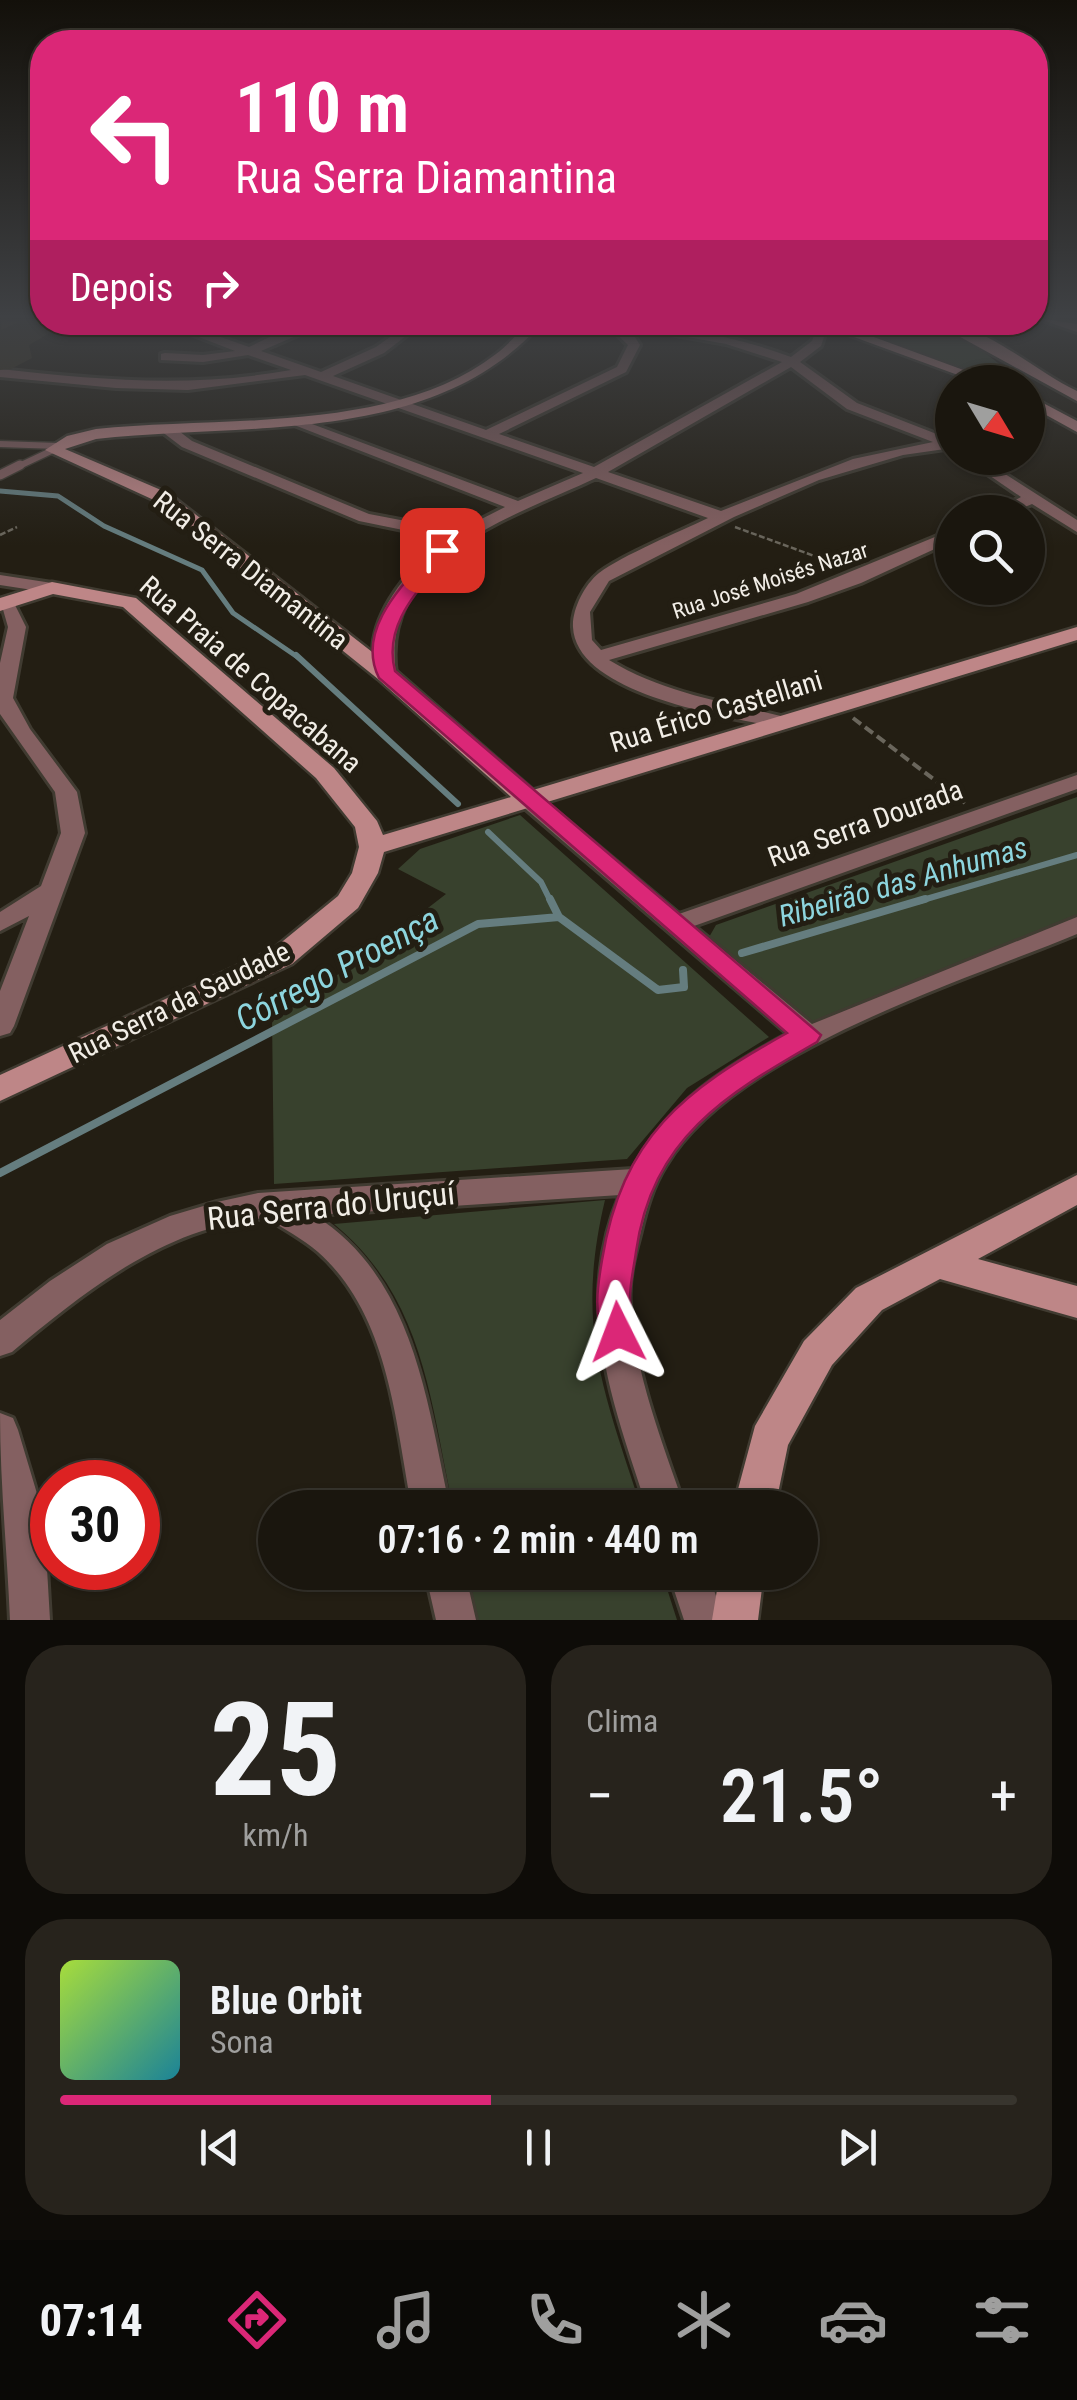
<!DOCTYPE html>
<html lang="pt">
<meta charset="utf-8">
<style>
:root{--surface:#1a160e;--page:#27231c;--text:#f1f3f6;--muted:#9f9f9e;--line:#38352e;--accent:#db2777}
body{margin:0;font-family:"Roboto Condensed",sans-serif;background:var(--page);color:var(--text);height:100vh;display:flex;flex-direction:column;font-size:38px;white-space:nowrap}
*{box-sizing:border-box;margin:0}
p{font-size:32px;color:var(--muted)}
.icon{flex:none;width:55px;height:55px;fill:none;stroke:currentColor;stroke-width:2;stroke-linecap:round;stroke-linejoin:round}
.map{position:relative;height:1620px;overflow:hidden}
.details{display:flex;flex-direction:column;gap:25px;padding:25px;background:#0e0c08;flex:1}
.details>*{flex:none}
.top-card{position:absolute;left:30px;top:30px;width:1018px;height:305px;border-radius:40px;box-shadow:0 2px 8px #0004,0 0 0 2px var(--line);background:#db2777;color:#fff;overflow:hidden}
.needle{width:65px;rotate:128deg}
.buttons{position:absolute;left:935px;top:365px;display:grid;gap:20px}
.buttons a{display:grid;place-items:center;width:110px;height:110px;border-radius:50%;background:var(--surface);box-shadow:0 2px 8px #0004,0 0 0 2px var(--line);font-size:50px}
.speed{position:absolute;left:30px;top:1460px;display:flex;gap:20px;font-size:50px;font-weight:700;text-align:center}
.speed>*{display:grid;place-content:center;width:130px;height:130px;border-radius:50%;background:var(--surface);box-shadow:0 2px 8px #0004,0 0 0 2px var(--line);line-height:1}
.speed .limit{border:15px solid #d22;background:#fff;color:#111}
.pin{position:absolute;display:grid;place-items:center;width:85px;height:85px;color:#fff;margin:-42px;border-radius:20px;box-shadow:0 5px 15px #0006}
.me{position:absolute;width:110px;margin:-55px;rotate:357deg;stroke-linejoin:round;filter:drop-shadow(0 0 8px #0008)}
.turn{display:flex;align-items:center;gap:35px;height:210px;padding:0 40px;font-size:45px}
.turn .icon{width:130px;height:130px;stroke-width:2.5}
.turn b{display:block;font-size:70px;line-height:85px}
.then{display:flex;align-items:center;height:95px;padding:0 40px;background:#0003;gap:20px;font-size:38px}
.big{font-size:75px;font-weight:600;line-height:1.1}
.details .widget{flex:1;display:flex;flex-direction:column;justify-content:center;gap:15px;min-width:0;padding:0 35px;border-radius:40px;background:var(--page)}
.details .dial{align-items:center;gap:0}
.dial b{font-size:130px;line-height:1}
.song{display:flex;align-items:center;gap:30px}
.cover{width:120px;height:120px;border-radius:15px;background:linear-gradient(135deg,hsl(80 70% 55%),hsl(190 70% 35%))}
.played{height:10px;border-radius:5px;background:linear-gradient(90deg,var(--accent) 45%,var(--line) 45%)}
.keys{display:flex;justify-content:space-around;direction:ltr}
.heat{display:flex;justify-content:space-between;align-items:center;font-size:55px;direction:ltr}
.details .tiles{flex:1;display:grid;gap:25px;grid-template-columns:1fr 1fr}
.widget:last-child{grid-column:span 2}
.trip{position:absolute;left:258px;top:1490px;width:560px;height:100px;border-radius:50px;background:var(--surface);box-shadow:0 2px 8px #0004,0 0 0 2px var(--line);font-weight:600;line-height:100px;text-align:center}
.menu{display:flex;height:160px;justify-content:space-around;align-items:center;background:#0a0906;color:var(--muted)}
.menu .icon{width:70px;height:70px}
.menu .on{color:var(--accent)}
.menu b{font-size:45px;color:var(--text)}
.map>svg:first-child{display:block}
</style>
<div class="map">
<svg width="1077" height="1620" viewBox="0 0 1077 1620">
<rect width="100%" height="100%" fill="#231e13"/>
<!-- green -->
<path fill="#38412d" d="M831,323H926L970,341L1021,381L992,379Z
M1077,797V918L825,1021H808L708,939L716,925Z
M520,815L769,1037L687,1088L627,1159L274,1184L272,1017L362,959L446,894L398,869L420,849Z
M605,1200C575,1326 603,1390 641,1507H453C430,1400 424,1298 334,1224Z
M468,1573H662L677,1620H478Z"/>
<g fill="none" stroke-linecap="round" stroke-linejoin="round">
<!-- stream-far2 -->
<path stroke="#657d7f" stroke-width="5" d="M0,491L58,496L104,526L202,570L233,613L299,658"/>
<!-- stream-far1 -->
<path stroke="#657d7f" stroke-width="6" d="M296,655L458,804
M488,832L541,882L551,902
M916,902L1077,855"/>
<!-- stream -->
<path stroke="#657d7f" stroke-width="8" d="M550,899L559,917
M742,953L925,899
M0,1173L478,924L559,917L658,990L684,987L683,970"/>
<!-- lane-far1 casing -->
<g stroke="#403b31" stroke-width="9">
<path id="lane-far1" d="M0,444L58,446
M15,468L53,450"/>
</g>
<!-- lane casing -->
<g stroke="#403b31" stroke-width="12">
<path id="lane" d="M0,475L20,465"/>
</g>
<!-- street casing -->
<g stroke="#403b31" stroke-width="6">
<path id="street" d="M1043,319L1077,324V332L1045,321Z
M160,322H178L249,347L301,322H314L298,335L261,351L321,372L376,347L411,322H424L384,353L333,376L486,430L617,367L628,345L604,322C663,322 731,335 791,357L812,341L819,322H829L821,346L800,362L857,403L952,440V448L903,455L819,480L734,517L609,581L590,612L592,640L601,650L796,594L952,530V541L861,583L808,602L609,660C665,694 726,702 789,718L792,722L789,726L782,728C729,717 576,695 573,627C572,610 584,585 599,573C623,555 679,532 708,518L596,478C514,517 379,555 396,674L393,678H379C356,628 408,566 447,539L359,521L182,447L161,431V425H171L192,441L369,514L458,531L505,507L284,421L296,418L518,501L583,473L305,375L188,390L116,388L0,377V369C98,380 193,388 291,370L248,355L203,362L161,360V354L165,353L203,355L235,351ZM621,325L726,344L782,362L594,467L499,434L626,372L640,345L631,331ZM791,367L847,409L933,442L853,459L721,511L608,472Z
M964,458H980L1077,520V532L1032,504L1013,512H993L1021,497Z
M0,575L52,583L61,588L52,593L0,585Z
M6,598L12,599L26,627L13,698L30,729L77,792L85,833L14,1026L10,1033L0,1036V991L29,916L0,931V912L41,886L61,833L55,792L0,714V663L8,627L0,599Z
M1077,775V789L694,926L812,1024L1077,917V934C959,983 732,1053 666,1165C652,1187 646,1210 640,1235C634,1257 628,1281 630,1303C635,1373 662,1442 685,1508H647C612,1400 574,1306 620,1195L314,1215C414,1277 427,1402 450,1508H412C395,1420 389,1315 318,1252C303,1239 284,1229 267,1218C167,1225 85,1291 12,1352L0,1356V1320L50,1281L107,1244L170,1216L217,1202L258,1193L633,1169C667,1104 726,1067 788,1034L521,805L518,800L521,795H537L679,914Z
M0,1413L13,1418L18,1430L44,1517L50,1620H10C7,1550 0,1482 0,1413Z
M425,1572H465L476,1620H436Z
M668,1572H708L724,1620H684Z"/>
</g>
<!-- secondary casing -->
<g stroke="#403b31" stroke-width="5">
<path id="secondary" d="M529,322H543C433,447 246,422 96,439L65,449L168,493L394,669L533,790L1077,627V640L384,852L378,873L358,908L292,964L0,1101V1075L272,950L338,896L352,873L359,847L355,827L316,778L123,607L53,594L0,611V598L52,582L136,598L334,768L377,821L383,835L511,797L378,679L156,501L45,450L67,436L96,429C219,416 393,434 496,354C508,345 518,333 529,322Z
M813,322H833L996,382H977Z
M933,322C984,322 1032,370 1077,391V401Z
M1028,395L1077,421V432L1028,405Z
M1077,1175V1205L978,1259L1077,1286V1318L940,1279L882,1310L832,1365L788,1445L775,1508H733L755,1426L804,1341L856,1288Z
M720,1572H764L758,1620H712Z"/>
</g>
<!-- path-far1 -->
<path stroke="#6a665c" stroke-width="2.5" stroke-dasharray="6 2.5" stroke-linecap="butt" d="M735,527L839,565
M0,535L17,527"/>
<!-- path -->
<path stroke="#6a665c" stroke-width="4" stroke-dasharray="10 5" stroke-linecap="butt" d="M853,718L965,803"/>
<!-- lane-far1 -->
<use href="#lane-far1" stroke="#846061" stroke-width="6"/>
<!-- lane -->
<use href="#lane" stroke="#846061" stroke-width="9"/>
<!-- street -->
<use href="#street" fill="#846061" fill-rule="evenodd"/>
<!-- secondary -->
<use href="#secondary" fill="#be8687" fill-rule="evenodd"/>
</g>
<!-- shaded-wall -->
<path fill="#393220" d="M3,319H42V322H69L29,345L32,358L11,369L0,370V332Z"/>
<!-- building -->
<path fill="#52472d" stroke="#393220" stroke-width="2.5" d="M0,319H4L24,321L0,332Z"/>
<!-- sky -->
<linearGradient id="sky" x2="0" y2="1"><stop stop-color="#13100a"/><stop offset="0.58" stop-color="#3f4144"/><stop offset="1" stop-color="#3f4144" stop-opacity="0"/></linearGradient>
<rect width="1077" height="546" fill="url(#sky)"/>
<!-- route -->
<path fill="#db2777" stroke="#8e194d" stroke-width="2.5" d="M437,546L451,550C423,587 382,621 395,671L821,1035L817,1042C725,1095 652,1138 636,1252C634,1267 630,1283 630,1298C630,1315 638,1326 630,1342L618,1347L606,1342C593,1315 597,1289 602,1260C622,1137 684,1090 787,1033L379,678C354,628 407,581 437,546Z"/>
<g text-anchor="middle" stroke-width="10" stroke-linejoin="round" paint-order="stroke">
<!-- far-street labels -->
<g font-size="22" fill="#f2eee7" stroke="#231e13">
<text transform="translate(770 580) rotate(-18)" y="8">Rua José Moisés Nazar</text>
</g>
<!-- street labels -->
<g font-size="28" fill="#f2eee7" stroke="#231e13">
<text transform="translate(251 570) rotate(38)" y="10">Rua Serra Diamantina</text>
<text transform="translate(251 674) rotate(41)" y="10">Rua Praia de Copacabana</text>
<text transform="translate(716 711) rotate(-17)" y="10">Rua Érico Castellani</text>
<text transform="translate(865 823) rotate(-20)" y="10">Rua Serra Dourada</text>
<text transform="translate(179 1002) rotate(-26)" y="10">Rua Serra da Saudade</text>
</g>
<!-- water labels -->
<g font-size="30" font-style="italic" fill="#8dd5de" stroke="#231e13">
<text transform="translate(903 882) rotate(-16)" y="10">Ribeirão das Anhumas</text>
</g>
<!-- near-street labels -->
<g font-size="32" fill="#f2eee7" stroke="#231e13">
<text transform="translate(331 1206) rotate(-6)" y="11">Rua Serra do Uruçuí</text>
</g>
<!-- near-water labels -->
<g font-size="35" font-style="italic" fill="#8dd5de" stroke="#231e13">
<text transform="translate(337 969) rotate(-28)" y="12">Córrego Proença</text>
</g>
</g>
</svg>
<div class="buttons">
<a><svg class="needle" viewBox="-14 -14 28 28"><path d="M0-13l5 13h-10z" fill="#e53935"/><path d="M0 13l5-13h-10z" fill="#9f9f9e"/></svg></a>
<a><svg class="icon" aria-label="search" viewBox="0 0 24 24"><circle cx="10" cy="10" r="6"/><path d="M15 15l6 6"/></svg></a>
</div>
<div class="speed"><div class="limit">30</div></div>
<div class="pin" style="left:442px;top:550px;background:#d93025"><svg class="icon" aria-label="arrive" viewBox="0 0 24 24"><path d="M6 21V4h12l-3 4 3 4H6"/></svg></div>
<svg class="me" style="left:618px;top:1332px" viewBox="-20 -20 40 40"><path d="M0-17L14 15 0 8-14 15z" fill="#db2777" stroke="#fff" stroke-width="4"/></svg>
<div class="trip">07:16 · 2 min · 440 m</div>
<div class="top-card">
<div class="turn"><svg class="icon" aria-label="left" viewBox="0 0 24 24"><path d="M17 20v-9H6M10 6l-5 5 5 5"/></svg><div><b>110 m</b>Rua Serra Diamantina</div></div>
<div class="then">Depois<svg class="icon" aria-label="right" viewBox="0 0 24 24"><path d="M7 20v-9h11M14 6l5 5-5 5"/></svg></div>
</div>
</div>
<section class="details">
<div class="tiles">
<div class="widget dial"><b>25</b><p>km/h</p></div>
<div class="widget"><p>Clima</p>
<div class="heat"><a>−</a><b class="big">21.5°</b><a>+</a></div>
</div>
<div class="widget">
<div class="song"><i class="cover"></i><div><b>Blue Orbit</b><p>Sona</p></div></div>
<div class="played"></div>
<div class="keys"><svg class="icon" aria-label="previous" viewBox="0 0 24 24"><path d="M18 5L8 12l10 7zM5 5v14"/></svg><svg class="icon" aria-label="pause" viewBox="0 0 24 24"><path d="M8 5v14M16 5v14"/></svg><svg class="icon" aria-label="next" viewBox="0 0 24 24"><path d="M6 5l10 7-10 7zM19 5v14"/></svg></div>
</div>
</div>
</section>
<nav class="menu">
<b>07:14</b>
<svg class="icon on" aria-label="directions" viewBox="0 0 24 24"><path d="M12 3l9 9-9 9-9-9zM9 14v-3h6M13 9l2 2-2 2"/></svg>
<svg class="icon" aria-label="music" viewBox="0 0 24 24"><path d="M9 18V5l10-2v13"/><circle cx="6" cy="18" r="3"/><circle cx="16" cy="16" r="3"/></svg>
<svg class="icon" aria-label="phone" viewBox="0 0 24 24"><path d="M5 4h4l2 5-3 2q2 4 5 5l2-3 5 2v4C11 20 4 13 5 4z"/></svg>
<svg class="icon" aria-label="climate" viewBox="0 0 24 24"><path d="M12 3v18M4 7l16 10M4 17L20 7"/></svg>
<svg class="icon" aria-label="car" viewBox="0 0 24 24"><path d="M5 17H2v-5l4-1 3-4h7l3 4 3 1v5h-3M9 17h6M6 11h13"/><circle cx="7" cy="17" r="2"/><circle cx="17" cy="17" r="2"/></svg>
<svg class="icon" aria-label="filters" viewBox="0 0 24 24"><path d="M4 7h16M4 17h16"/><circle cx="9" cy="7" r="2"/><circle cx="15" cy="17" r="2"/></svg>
</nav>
